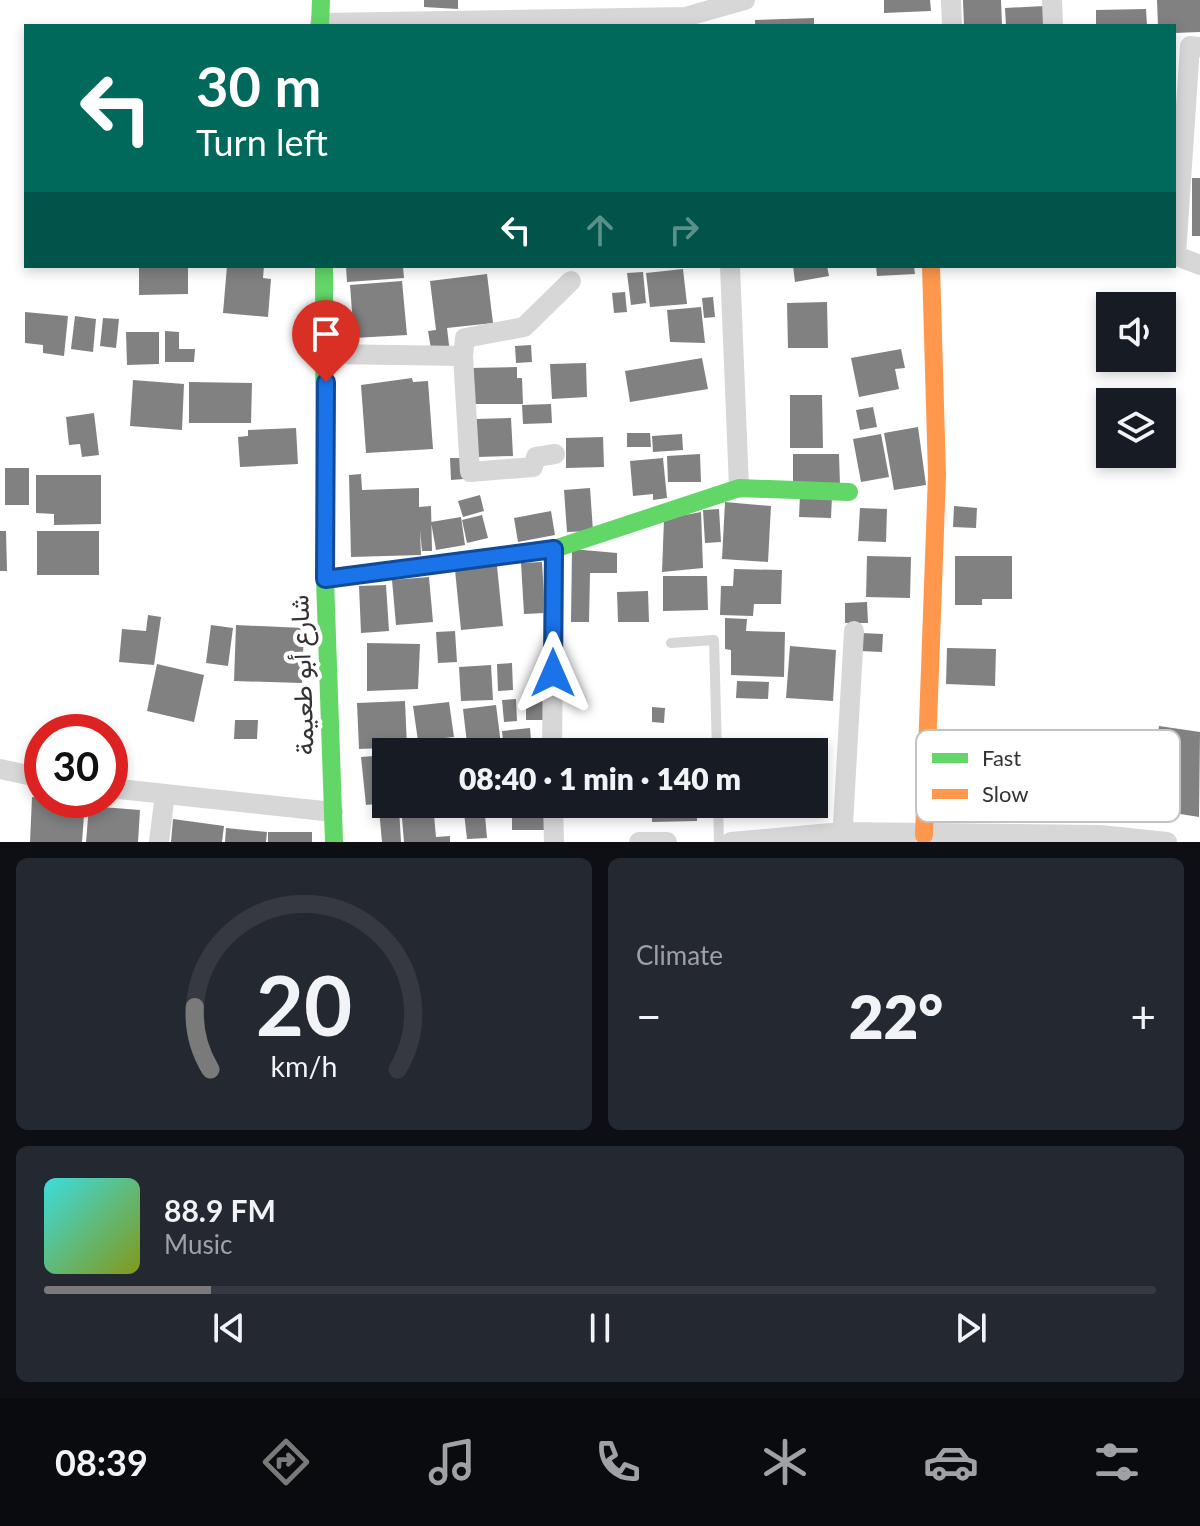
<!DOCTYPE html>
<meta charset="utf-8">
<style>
:root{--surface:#171b24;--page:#242831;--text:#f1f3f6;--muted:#9ea1a6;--line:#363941;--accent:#7a7a7a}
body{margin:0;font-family:Lato,Vazirmatn,sans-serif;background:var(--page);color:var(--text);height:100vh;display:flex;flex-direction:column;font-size:30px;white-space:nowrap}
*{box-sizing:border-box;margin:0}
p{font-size:26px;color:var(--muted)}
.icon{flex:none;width:44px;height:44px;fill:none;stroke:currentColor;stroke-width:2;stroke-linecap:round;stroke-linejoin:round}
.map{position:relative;height:842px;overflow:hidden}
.sheet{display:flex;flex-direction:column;gap:16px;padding:16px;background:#0d0f14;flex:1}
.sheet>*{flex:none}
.top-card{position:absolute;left:24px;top:24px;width:1152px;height:244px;border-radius:0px;box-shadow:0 4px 12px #0003;background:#00695c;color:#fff;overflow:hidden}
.fabs{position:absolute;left:1096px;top:292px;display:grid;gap:16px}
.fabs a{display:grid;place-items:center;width:80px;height:80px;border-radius:0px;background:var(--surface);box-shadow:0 4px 12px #0003;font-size:40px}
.speed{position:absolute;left:24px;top:714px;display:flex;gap:16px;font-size:40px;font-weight:700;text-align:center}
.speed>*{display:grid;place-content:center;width:104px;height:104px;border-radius:50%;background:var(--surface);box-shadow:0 4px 12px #0003;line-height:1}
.speed .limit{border:12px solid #d22;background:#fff;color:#111}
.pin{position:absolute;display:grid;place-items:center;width:68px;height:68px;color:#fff;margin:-82px -34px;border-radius:50% 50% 50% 0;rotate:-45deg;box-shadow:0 0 8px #0007}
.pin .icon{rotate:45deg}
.me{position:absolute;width:88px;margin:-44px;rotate:0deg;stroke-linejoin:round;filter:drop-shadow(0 0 6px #0008)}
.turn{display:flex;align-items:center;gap:28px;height:168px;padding:0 40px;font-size:36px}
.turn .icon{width:104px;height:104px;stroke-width:2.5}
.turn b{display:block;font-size:56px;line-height:68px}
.lanes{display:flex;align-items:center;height:76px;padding:0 40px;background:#0003;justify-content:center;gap:40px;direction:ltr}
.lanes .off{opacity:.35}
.big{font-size:60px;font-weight:800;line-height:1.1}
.sheet .widget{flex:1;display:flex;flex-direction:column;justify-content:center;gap:12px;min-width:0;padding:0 28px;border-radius:12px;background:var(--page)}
.sheet .dial{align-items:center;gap:0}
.dial svg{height:208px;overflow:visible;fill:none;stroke:var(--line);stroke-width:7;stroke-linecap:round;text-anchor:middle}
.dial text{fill:var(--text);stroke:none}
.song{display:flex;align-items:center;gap:24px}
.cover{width:96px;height:96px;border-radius:12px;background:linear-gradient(135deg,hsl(180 70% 55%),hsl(70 70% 35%))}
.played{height:8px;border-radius:4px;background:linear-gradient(90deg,var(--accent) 15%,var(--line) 15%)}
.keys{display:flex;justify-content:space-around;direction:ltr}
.heat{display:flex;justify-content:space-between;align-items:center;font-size:44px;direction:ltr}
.sheet .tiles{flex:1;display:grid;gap:16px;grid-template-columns:1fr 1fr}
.widget:last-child{grid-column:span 2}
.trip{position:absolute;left:372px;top:738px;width:456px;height:80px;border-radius:0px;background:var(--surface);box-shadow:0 4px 12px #0003;font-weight:800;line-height:80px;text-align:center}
.dock{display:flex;height:128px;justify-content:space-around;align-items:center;background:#090b0e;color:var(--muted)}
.dock .icon{width:56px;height:56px}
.dock .current{color:var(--accent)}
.dock b{font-size:36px;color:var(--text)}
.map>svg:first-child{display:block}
</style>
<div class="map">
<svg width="1200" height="842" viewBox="0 0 1200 842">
<rect width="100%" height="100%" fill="#fff"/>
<!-- building -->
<path fill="#818181" d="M424,0H458V9L424,7Z
M884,0H930L931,11L884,13Z
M963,0H1001L1002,26H964Z
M1157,0H1200V32L1174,33V26H1158Z
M1045,6V26H1006L1005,8Z
M1146,9L1147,26H1096V10Z
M814,18V26H755V20Z
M1192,178H1200V236H1192Z
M139,266H188V294L139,295Z
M227,266H264L263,278L271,279L268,317L223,313Z
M346,266H403L404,278L347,282Z
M793,266H827L829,276L795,282Z
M876,266H914L915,274L877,276Z
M683,269L687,304L650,307L646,273Z
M643,272L646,303L631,305L627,273Z
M487,274L493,323L447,328L450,353L432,355L428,331L436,330L430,281Z
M402,281L407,335L354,338L350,285Z
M625,292L627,312L614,313L612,293Z
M713,297L715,317L704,318L702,298Z
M827,302L828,348H788L787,303Z
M701,307L705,343L670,342L667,310Z
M25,312L68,316L64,356L43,353V345L25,343Z
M75,316L96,319L93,352L71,349Z
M103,318L119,319L116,348L100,346Z
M165,331L179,332V349H195L194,362H165Z
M126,332H159V364L127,365Z
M531,345L532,362L516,363L515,346Z
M901,349L905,368L895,369L899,389L859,397L851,358Z
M702,358L708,389L630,402L625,371Z
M586,363L587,397L552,399L550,364Z
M517,367V378H522L523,404H469V368Z
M412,378L413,382L428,381L433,449L366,453L361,385Z
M133,380L184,384L182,430L130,426Z
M189,382L252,383L251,423H189Z
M790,395H822L823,448H790Z
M551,404L552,423L523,424L522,405Z
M873,407L877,427L860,430L856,410Z
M94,413L99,455L82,457L80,444L69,445L66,417Z
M511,418L513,456L477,457L476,419Z
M918,427L926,485L894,490L884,433Z
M296,428L298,464L240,467L238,437L248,436V430Z
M627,433H650L651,447H627Z
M682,434L683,450L653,452L652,436Z
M881,434L889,477L861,482L853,439Z
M603,437L604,467L566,468V438Z
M700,454L701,482H668L667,456Z
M793,454H839L840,485H793Z
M450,458H462L464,479L451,480Z
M663,458L667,498L653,500V494L633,496L630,461Z
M5,468H29V505H5Z
M361,474L362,490L419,488V507L431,506L432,551H422L420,530L421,555L351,557L349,475Z
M36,475H101V524L54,525V514L36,513Z
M590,488L593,531L567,532L564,490Z
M480,495L484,511L463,517L458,501Z
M800,495L832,496L831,518L799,517Z
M725,502L771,506L768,562L722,559Z
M954,506L977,508L976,528L953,527Z
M860,508L887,509L886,542L858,541Z
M719,509L721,542L705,543L703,510Z
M551,511L555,535L518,542L514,518Z
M701,512L703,568L662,572L664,519Z
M482,515L488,538L467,543L462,520Z
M461,517L465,545L436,550L431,522Z
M0,531H6L7,571H0Z
M37,531H99V575H37Z
M572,549L617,553V573H590L589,622H571Z
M867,556L911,557L910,598L866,597Z
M955,556H1012V599H982V605H955Z
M542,562L545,613L524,614L521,563Z
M497,566L503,626L461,630L455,570Z
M734,569L782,570L781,604H754L753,616L720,615L721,586H733Z
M663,576H707L708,610L663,611Z
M429,577L433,622L396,625L392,580Z
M386,585L389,631L361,633L359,586Z
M648,591L649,622H618L617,592Z
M867,602L868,623H845V603Z
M148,615L161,617L154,665L119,662L122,629L146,631Z
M725,618L747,619L746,631L785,632L784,677L731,675V650L725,649Z
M211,625L233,628L228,666L206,663Z
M236,625L304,628L302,683L234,681Z
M455,631L457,662L438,663L436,632Z
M861,633L883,634L882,652L860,651Z
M367,643L420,644L418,689L367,691Z
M790,646L836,650L833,701L786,698Z
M947,648L996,649L995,686L946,684Z
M512,663L513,690L498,691L497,664Z
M157,664L204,675L194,722L147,711Z
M491,665L493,700L461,701L459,667Z
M737,681L769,682L768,699L736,698Z
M516,699L517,721L504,722L502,700Z
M405,701L407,747L359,749L357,703Z
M526,701H544V720H526Z
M449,702L454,737L418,741L413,706Z
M496,705L502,752H468L463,709Z
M652,707L665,708L664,723L652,722Z
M235,720H258L257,739H234Z
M1159,726L1200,732L1199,817L1136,807L1144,750L1155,752Z
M530,728L532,752H504L502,731Z
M453,739L455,752H412L411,745Z
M386,755V803L366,805L361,757Z
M32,797L85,801L82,842H30Z
M433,804L436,837L450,836V842H404L401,806Z
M463,804H484L487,838L467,839Z
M512,804H544L545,830H512Z
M652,804H697V821L652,822Z
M723,804H775V818L723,816Z
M89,806L140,810L138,842H86Z
M399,808L401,842H382L379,809Z
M173,819L224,826L222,842H171Z
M226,828L267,832L266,842H225Z
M268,832H312V842H268Z"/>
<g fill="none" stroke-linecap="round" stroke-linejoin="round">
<!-- lane -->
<path stroke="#d7d7d7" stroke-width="10" d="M671,643L714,640L717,752
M718,804L719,842"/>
<!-- street -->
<path stroke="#d7d7d7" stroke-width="20" d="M951,0L952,26
M1052,0L1053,26
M320,23L685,17L745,0
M1174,255L1200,265
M1176,255L1190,46L1200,47
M730,266L739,488
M326,354L463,356L470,472L533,467L536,457L555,454
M463,356L465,338L524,327L571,281
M552,752L554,549
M0,769L42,778
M110,788L333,812
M553,804L554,842
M159,842L165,794
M639,842H667
M731,842L842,832L1100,835L1167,842
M842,842L854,631"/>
<!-- fast -->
<path stroke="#63d668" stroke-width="18" d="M320,26L321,0
M324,266L325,579L334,842
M325,579L554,549L739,488L849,492"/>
<!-- slow -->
<path stroke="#ff974d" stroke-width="18" d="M924,835L937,475L931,266"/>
</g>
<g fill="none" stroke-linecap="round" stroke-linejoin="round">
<!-- route casing -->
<g stroke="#114b97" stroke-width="20">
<path id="route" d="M326,382L325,579L554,549L553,673"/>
</g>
<!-- route -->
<use href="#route" stroke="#1a73e8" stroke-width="14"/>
</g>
<g text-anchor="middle" stroke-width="8" stroke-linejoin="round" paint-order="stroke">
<!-- street labels -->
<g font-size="26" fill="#333" stroke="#fff">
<text transform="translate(302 675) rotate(-92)" y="9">شارع أبو طعيمة</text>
</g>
</g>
<!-- legend -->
<rect x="916" y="730" width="264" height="92" rx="12" fill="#fff" stroke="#c2c2c2" stroke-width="2"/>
<rect x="932" y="753" width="36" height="10" fill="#63d668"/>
<rect x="932" y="789" width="36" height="10" fill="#ff974d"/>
<g font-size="22" fill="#333">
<text x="982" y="766">Fast</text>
<text x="982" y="802">Slow</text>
</g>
</svg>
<div class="fabs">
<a><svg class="icon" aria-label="sound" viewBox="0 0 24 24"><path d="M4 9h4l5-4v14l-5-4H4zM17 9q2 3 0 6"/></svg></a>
<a><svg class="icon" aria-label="layers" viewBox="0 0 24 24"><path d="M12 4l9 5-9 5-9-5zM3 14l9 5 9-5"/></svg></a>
</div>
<div class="speed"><div class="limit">30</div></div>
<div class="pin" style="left:326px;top:382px;background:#d93025"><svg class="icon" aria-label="arrive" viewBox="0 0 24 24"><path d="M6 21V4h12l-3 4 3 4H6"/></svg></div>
<svg class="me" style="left:553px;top:673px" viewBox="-20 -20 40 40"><path d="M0-17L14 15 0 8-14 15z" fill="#1a73e8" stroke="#fff" stroke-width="4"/></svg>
<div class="trip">08:40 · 1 min · 140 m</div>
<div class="top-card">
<div class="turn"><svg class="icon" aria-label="left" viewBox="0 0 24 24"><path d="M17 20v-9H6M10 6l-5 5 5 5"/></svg><div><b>30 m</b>Turn left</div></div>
<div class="lanes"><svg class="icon" aria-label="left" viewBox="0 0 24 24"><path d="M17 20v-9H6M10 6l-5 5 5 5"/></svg><svg class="icon off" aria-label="ahead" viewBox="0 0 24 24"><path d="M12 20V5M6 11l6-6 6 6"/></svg><svg class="icon off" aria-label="right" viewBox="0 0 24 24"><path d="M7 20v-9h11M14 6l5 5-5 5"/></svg></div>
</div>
</div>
<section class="sheet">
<div class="tiles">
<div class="widget dial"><svg viewBox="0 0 100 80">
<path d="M14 69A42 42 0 1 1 86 69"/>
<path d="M14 69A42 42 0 0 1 8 45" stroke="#7a7a7a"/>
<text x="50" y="56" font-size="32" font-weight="700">20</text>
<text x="50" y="72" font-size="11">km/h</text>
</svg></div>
<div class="widget"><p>Climate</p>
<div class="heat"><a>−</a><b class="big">22°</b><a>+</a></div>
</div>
<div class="widget">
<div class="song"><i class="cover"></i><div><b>88.9 FM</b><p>Music</p></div></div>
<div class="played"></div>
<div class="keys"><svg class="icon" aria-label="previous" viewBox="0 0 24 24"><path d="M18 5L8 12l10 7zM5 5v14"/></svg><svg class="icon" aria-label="pause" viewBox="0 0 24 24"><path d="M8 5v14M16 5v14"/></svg><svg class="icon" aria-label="next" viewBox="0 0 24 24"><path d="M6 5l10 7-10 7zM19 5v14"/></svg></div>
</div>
</div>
</section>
<nav class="dock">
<b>08:39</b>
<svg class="icon current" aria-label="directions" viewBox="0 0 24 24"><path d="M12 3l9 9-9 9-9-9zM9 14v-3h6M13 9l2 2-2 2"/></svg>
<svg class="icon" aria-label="music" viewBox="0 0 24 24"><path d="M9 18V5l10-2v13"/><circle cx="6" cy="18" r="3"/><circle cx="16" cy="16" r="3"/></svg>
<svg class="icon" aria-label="phone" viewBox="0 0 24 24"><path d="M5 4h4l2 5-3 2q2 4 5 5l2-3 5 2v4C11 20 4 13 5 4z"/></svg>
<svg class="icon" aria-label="climate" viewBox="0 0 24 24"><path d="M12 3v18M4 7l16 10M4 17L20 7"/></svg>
<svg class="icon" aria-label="car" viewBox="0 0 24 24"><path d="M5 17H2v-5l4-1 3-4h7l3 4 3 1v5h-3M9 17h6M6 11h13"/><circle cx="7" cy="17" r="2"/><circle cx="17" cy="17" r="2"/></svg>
<svg class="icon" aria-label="filters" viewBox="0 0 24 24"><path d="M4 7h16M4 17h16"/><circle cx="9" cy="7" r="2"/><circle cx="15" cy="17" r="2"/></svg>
</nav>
